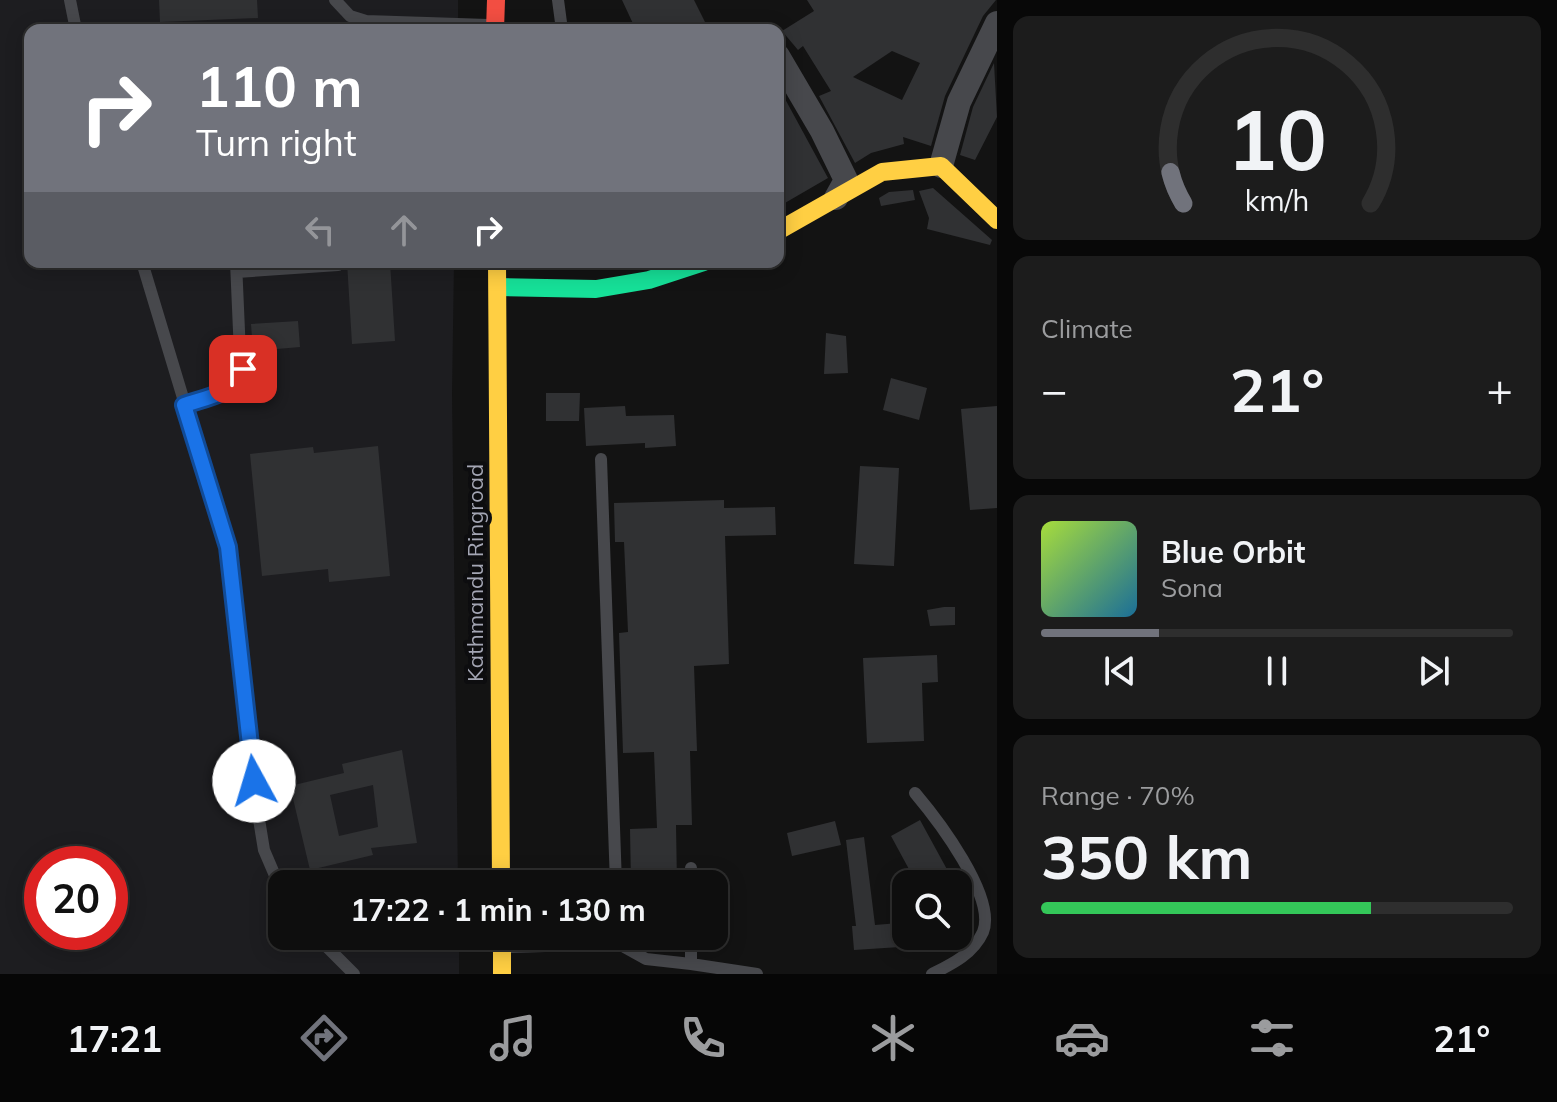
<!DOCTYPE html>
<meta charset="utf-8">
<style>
:root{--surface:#0e0e0e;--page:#1c1c1c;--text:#f1f3f6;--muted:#9b9c9e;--line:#2e2e2e;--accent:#71737c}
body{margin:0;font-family:Mulish,sans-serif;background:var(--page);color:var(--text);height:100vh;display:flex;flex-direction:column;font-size:30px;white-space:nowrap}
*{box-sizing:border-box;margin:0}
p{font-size:26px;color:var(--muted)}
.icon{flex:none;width:44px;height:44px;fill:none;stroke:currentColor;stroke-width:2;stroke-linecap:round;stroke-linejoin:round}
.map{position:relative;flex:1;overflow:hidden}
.details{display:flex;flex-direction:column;gap:16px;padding:16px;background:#080808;width:560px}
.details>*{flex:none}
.banner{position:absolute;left:24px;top:24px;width:760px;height:244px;border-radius:16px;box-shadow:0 4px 20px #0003,0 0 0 2px var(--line);background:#71737c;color:#fff;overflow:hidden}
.buttons{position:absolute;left:892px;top:870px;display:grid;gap:16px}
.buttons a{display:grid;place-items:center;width:80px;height:80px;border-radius:16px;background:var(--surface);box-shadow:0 4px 20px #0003,0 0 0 2px var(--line);font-size:40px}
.speed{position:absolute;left:24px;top:846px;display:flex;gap:16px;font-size:40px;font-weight:700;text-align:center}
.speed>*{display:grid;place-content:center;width:104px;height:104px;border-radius:50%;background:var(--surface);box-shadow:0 4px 20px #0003,0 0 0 2px var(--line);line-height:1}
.speed .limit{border:12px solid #d22;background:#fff;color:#111}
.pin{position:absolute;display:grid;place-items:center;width:68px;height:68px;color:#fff;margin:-34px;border-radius:16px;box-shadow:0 4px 12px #0006}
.me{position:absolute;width:88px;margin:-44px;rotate:354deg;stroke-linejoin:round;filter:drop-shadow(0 0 6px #0008)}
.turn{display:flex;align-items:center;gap:28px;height:168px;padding:0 40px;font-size:36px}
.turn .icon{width:104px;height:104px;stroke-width:2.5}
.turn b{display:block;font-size:56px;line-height:68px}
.lanes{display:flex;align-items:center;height:76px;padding:0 40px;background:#0003;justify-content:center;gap:40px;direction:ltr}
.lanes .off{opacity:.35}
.big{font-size:60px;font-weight:700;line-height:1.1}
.details .tile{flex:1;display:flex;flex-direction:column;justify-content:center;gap:12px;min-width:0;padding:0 28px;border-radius:16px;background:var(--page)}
.details .dial{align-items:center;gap:0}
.dial svg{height:208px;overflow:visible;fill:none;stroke:var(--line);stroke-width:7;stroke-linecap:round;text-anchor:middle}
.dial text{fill:var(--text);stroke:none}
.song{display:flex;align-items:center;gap:24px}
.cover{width:96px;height:96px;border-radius:12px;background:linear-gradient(135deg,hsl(80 70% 55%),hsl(200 70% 35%))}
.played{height:8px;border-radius:4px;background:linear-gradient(90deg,var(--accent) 25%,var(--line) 25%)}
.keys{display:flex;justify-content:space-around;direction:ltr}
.heat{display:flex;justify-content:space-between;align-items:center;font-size:44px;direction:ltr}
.charge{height:12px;border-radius:6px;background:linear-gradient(90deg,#34c759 70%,var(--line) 0)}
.trip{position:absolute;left:268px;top:870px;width:460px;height:80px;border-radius:16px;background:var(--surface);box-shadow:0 4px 20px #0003,0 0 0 2px var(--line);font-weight:700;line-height:80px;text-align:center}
.tab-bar{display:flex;height:128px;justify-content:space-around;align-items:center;background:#060606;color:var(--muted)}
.tab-bar .icon{width:56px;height:56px}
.tab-bar .current{color:var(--accent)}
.tab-bar b{font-size:36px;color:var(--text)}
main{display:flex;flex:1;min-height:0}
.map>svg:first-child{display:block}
</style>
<main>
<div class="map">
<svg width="997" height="974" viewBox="0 0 997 974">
<rect width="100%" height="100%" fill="#131313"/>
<!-- built -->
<path fill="#1d1d20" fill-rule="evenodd" d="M0,0H458V30H30V262H454L452,394L458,884H282V936H459V974H0ZM42,864H110V932H42Z"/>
<!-- building -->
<path fill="#303133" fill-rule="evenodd" d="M159,0H257L258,18L160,22Z
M622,0H694L709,30H636Z
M807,0H996L983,16L945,96L931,146L903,137L904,144L871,153L855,163L819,96L831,91L803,46L798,50L782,31L814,11ZM892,51L920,63L902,100L853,77Z
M994,63L997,117L975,160L960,155L973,107Z
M778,86L828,178L778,207Z
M933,188L992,240L990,245L927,229L929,218L919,191Z
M913,190L915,200L881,206L879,198L889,192Z
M347,262H390L395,341L352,344Z
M298,321L300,347L253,351L251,324Z
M826,333L846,336L848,373L824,374Z
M891,378L927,388L919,420L883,410Z
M546,393H580L579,421H546Z
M625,406L626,416L674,415L676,446L645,448V443L586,446L584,408Z
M997,406V508L970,510L961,409Z
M378,446L390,576L329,582L328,569L262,576L250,454L313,447L314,453Z
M860,466L899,468L894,566L854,564Z
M724,500V508L775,507L776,535L725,536L729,664L694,666L697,751H690L692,825H676L677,884H631L630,829L657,828L654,752L623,753L619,633L628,632L624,542H615L614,503Z
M944,607H955V625L930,626L927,610Z
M937,655L938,682L922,683L924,741L867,743L863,658Z
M402,750L417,843L371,848L373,855L310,870L290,786L344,773L342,764ZM373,785L378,827L339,836L330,795Z
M920,820L955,884H917L891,836Z
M835,821L841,845L792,856L787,833Z
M864,837L875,925L899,923L900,947L854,950L852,926H856L846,840Z"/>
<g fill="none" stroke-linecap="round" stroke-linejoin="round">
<!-- lane -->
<path stroke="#47484c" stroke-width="12" d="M70,0L76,30
M335,0L350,16L366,21L488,25
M558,0L562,30
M142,262L228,547L257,807L264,850L282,892
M237,272L338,265
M184,405L229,389L241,377L236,262
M601,459L616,884
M915,793C937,819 997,897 983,932C973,954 952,964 932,974
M691,868V884
M316,936L354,974
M691,936V964L757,974
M619,944L646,959L691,964
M509,947L619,944L618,936"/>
<!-- street -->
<path stroke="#47484c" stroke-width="24" d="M778,56L822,131L846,180L836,198
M941,166L959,102L997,23"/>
<!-- fast -->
<path stroke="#16e098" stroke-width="18" d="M498,287L596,289L649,280L704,262"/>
<!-- slow -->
<path stroke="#ffcf43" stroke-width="18" d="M778,231L882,172L941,166L997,220
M497,262L501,884
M502,936V974"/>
<!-- jam -->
<path stroke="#f24e42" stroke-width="18" d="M495,30L496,0"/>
</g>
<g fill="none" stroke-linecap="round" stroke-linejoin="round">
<!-- route casing -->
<g stroke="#114b97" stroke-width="20">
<path id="route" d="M243,369C239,393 204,398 184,405L228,547L254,781"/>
</g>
<!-- route -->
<use href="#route" stroke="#1a73e8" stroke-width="14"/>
</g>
<g text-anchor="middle" stroke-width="8" stroke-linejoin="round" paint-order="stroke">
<!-- street labels -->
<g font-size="22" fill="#a4a6b4" stroke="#0d0d0f">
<text transform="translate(475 573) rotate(-90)" y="8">Kathmandu Ringroad</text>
</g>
</g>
</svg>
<div class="buttons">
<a><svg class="icon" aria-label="search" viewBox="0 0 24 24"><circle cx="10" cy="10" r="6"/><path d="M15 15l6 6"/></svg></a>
</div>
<div class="speed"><div class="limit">20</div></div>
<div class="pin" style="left:243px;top:369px;background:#d93025"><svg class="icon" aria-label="arrive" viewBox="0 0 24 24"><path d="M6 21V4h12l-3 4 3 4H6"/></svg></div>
<svg class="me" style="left:254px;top:781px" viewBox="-20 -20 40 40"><circle r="19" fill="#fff"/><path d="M0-13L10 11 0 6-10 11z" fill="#1a73e8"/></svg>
<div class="trip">17:22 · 1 min · 130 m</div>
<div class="banner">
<div class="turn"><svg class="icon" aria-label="right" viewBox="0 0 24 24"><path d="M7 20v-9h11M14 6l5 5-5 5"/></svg><div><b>110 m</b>Turn right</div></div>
<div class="lanes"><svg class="icon off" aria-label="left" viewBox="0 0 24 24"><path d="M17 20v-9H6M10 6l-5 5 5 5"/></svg><svg class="icon off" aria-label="ahead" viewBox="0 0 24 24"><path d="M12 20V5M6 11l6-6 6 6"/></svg><svg class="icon" aria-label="right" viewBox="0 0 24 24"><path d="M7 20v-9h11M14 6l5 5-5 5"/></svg></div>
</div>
</div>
<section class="details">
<div class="tile dial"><svg viewBox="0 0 100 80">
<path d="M14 69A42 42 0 1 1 86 69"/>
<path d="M14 69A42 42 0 0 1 9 57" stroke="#71737c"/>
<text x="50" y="56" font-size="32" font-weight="700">10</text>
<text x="50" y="72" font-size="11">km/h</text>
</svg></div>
<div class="tile"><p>Climate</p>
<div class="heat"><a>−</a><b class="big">21°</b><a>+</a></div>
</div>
<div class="tile">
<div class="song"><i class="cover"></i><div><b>Blue Orbit</b><p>Sona</p></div></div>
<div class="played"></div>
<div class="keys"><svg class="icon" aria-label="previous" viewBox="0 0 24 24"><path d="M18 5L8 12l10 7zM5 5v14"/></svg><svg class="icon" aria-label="pause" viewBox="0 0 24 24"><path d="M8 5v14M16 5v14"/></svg><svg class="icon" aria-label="next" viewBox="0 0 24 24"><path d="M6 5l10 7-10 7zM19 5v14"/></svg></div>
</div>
<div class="tile"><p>Range · 70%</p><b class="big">350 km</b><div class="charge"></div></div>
</section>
</main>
<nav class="tab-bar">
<b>17:21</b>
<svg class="icon current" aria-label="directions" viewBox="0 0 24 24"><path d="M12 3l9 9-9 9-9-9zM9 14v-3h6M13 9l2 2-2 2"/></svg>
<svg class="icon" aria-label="music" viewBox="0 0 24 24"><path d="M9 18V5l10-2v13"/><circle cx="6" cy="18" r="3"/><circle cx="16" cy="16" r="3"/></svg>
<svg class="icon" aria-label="phone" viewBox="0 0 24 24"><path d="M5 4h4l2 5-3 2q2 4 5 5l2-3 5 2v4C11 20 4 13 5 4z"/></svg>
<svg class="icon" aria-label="climate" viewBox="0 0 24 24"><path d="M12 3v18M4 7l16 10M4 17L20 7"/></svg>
<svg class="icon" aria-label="car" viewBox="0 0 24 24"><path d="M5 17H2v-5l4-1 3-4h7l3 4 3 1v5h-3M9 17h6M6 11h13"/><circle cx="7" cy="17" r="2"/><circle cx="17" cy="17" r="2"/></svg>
<svg class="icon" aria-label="filters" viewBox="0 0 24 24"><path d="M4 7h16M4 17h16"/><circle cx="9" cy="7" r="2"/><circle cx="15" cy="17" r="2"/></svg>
<b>21°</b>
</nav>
